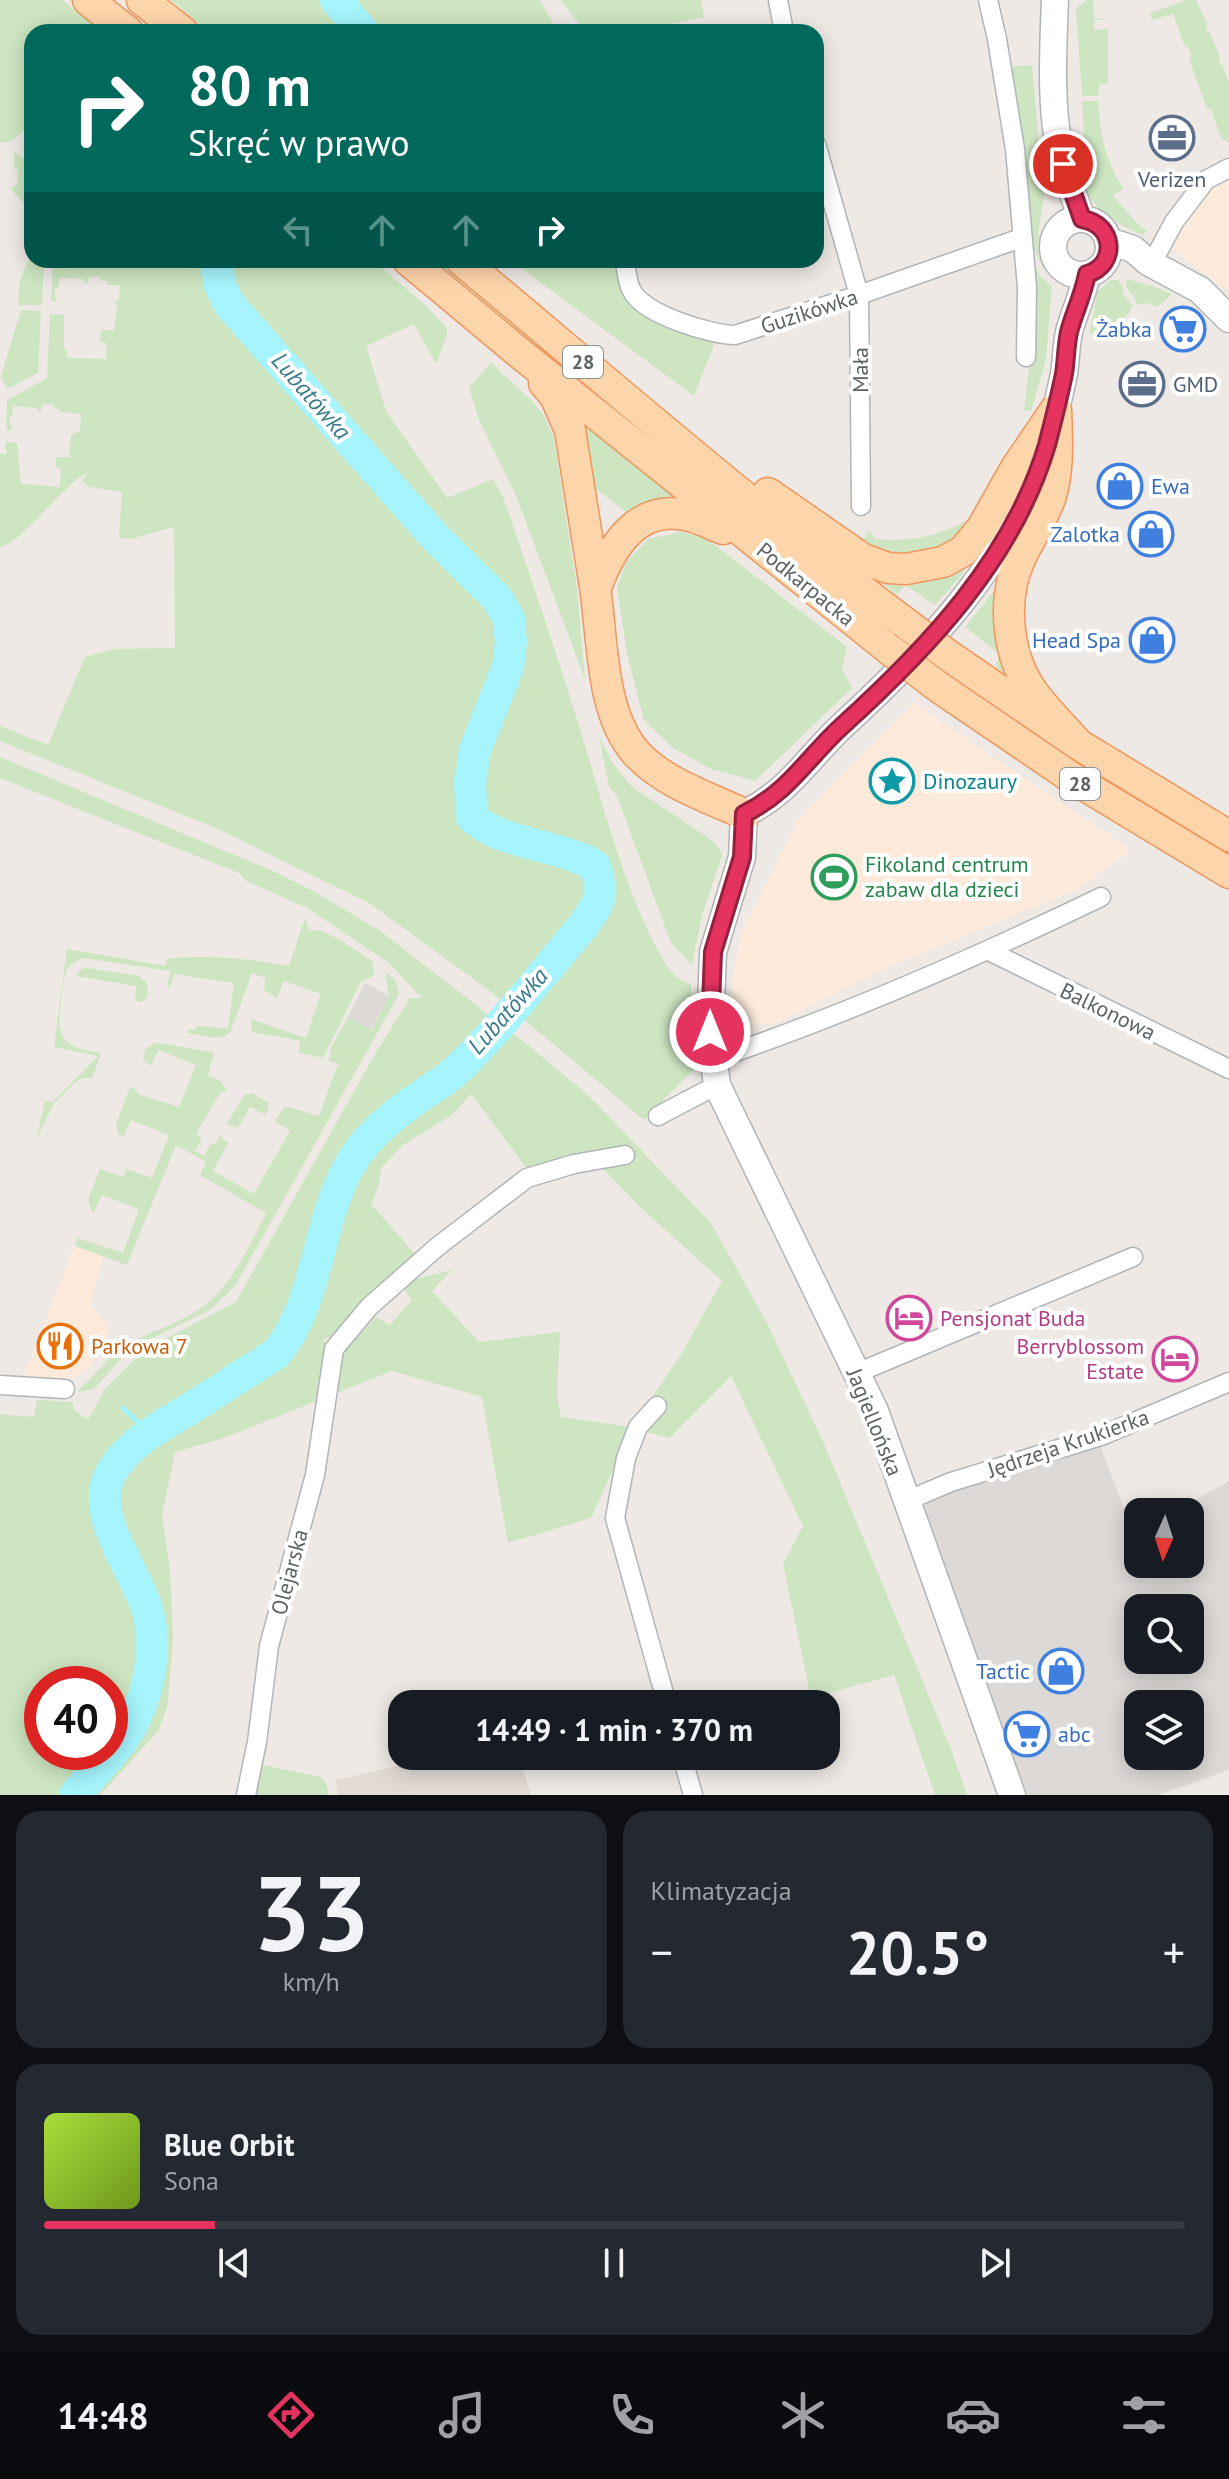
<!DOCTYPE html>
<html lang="pl">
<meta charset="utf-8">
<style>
:root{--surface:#171b24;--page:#242831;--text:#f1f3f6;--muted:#9ea1a6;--line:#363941;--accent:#e53360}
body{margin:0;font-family:"PT Sans",sans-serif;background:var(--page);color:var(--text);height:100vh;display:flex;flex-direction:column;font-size:30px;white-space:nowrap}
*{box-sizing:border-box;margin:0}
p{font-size:26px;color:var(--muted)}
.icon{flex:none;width:44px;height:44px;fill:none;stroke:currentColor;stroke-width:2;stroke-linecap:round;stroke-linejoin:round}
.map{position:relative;height:1795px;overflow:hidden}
.details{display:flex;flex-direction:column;gap:16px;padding:16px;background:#0d0f14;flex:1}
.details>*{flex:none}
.guide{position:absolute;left:24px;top:24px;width:800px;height:244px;border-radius:24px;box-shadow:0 4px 20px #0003;background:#00695c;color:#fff;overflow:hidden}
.needle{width:52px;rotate:183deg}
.controls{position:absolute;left:1124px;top:1498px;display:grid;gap:16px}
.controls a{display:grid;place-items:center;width:80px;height:80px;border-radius:16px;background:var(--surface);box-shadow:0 4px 20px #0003;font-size:40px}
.speed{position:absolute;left:24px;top:1666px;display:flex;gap:16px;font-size:40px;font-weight:700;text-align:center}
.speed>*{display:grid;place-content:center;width:104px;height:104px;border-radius:50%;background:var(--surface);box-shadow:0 4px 20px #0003;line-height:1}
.speed .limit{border:12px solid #d22;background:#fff;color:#111}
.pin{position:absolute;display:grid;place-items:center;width:68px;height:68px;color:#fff;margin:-34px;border:4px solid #fff;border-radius:50%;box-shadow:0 2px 8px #0007}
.me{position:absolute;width:88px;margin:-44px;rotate:0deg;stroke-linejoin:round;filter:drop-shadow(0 0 6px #0008)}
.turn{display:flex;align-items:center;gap:28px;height:168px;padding:0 32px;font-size:36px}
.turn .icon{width:104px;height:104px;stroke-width:2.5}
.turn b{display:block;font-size:56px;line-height:68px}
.lanes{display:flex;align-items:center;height:76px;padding:0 32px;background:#0003;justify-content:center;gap:40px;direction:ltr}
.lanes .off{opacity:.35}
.big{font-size:60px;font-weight:700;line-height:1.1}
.details .tile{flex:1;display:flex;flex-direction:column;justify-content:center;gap:12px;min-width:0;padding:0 28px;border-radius:24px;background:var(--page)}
.details .dial{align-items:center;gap:0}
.dial b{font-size:104px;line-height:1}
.song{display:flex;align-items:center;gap:24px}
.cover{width:96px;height:96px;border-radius:12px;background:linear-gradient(135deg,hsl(80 70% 55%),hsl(80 70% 35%))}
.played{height:8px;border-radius:4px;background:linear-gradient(90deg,var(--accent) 15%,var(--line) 15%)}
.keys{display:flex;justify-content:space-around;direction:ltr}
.heat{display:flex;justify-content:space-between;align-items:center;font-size:44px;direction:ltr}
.details .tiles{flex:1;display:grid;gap:16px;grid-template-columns:1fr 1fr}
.tile:last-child{grid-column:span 2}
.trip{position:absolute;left:388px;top:1690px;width:452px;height:80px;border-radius:24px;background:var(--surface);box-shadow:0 4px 20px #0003;font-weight:700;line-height:80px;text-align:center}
.tab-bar{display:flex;height:128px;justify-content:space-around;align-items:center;background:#090b0e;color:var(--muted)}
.tab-bar .icon{width:56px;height:56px}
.tab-bar .selected{color:var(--accent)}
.tab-bar b{font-size:36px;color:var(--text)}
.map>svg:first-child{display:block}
</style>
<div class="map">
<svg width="1229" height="1795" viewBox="0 0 1229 1795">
<rect width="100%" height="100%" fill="#eee9e4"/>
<!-- commercial -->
<path fill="#fdeadb" d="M1222,181H1229V292L1172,249L1179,233L1207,191Z
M914,703L1131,850L1076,890L878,971L777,1023L738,1027L732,984L741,934L799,819Z
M75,1246L103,1257L90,1304L107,1326L108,1341L89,1367L69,1382L24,1375Z"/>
<!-- industrial -->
<path fill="#ddd9d7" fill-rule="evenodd" d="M365,983L389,996L371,1030L348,1017Z
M1099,1443L1134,1534L1138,1533V1564H1190V1512H1174L1229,1481V1770L1158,1795H1028L918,1513L936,1494ZM1138,1608H1190V1660H1138ZM1138,1704H1190V1756H1138Z"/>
<!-- education -->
<path fill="#e1dad5" d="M441,1756H519L531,1795H338L336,1780Z"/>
<!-- green -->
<path fill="#cde5c1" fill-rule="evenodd" d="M0,0H62L101,32H32V125L8,143L0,142Z
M171,0H540L558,32H209Z
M561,0H701L704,17L630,32H585Z
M1088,0H1093L1094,18L1108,19L1094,20V30L1108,29V83L1099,85L1098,96H1082L1076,8Z
M1187,0H1196L1208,26L1206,27L1207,32H1210L1221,60L1218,61L1220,65H1222L1229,83V143L1221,138L1211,109H1207L1189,59L1192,57L1188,47H1185L1173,14L1152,20L1150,13Z
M1032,65L1044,198L1039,226L1038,254L1045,272L1033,247H1027L1008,72L1014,66Z
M1082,101H1098C1100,134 1105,160 1123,188L1113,196L1138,224L1147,231L1142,235C1122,226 1100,214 1088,195Z
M14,152L32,166V213L11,189L17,184L18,170L14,169Z
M32,253V260H44L42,305H18L20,280Z
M1029,254L1040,276L1052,286L1046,359L1031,411H1024L1037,300L1036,285L1032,282Z
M53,260H373L425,305L447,328V335L436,364L414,324L366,346L386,411L447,498L493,479L503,497C532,579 559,661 585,745C605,814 630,906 667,966C673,976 680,981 691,984L693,1070L644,1120L490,991L369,903L218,829L0,741V726L48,745L85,657L114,649L175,648L174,527L131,539L119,538L122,492L89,487L82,480L89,472C62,484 23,543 0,547V454H7L5,442L17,443L21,484L60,487L61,469L56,468V457H69L71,435L80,431L81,414L60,412V409H54V405L42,404L41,411H37V408L13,406L12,416L9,417L12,430H6L7,400L47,378L50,314L64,315V349L67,350V358L106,359L107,343L100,342L101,330H114L117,306L114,302L119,301L120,285H107V281H101L100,277H89L88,283H84V279L60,278L58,288H55V298L58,302L51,301Z
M428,260H441L885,621L878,629Z
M510,260H619L630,301L716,340L694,396Z
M1127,279L1149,285L1172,294L1157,307L1148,303L1136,304L1134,294L1131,295L1126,286Z
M1111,280H1118L1124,290L1122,292L1133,306L1125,318L1127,326L1111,334L1094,335L1090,331L1097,292Z
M21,310L41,311L38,373L7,389L1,376Z
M491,363L533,402L543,414L554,438L577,588L585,679L515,493L479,420L469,387Z
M576,412L696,511L634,518L583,479Z
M966,521C944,558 897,561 863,540L869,531L876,539C912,541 933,538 966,521Z
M681,532L707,539L847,647L842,668L852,688L755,781L711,769L673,748L644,720L627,653L617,587L626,563L648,539Z
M985,540L960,577L935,605L905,585L897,594L866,571Z
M1002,581L1014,681L997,668L996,663L1001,655L965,627Z
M599,736L613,764L632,787L710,839L718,847L722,855L702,915L692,965L671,943L617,796L609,787Z
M0,757L273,871L313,891L379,930L529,1046L590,1097L711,1223L767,1323L825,1446L952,1752L967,1795H935L894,1675L811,1698L783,1564L803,1526L731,1376L669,1438L632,1428L591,1518L508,1543L482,1397L392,1371L224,1438L175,1452L162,1515L170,1571L173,1636L168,1703L159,1730L100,1795H0V1414L34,1417L37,1400L72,1402L74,1410L88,1420L105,1389L144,1350L236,1302L375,1054L410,998H422L389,963L307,908L246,881L239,873L0,778ZM471,1094L528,1170L595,1150L601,1167L641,1208L722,1281L682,1353L632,1427L561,1417L557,1394L560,1332L479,1342L432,1291L452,1270L407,1281L405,1291L412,1300L390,1325L376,1317L337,1357L323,1340L343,1330L415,1254L371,1204L379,1185L381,1168L403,1145L452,1115ZM42,1684H110V1752H42Z
M305,918L309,930L322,931L340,940L372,961L375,975L361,982L323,1058L299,1053L300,1041L252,1032L251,1019L306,1038L321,994L284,981L277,998L264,990L265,978L252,973L230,1033C219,1042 201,1035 188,1033V1029L196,1030L197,1026L228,1028L234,983L174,974L170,989L167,984L171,971L82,958L70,966L66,971C63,981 62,992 61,1003C55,1040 65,1048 101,1053L92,1078L79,1079L54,1103L36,1140L45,1101L53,1102L98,1056L54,1047L67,949L165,966L167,959C207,954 250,959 289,966Z
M87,968L139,976L148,985L147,998L141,1002L135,1001L136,986L76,976L80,970Z
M385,972L395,980L399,994L235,1286L210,1310L130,1349L94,1389L77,1392L115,1353L119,1339L126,1346C147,1332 172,1326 193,1313C230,1292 247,1249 266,1213L200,1175L206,1162L176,1145L127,1265L75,1246L77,1238L123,1253L139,1209L102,1195L94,1212L91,1210L88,1200L100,1169L123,1177L126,1169L152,1178L169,1135L131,1120L123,1137L118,1133L116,1125L130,1087L136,1089L138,1094L179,1107L196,1065L158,1050L151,1066L143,1060L145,1049L155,1043H161L214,1053L208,1075L221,1081L227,1092L220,1093L196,1134L202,1138L195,1151L204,1156L211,1143L215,1144L220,1136L228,1143L213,1171L254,1194L290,1131L275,1121L285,1106L319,1116L338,1064L328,1060L332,1051L330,1049L348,1017L372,1030L389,996Z
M252,1093L269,1103L266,1115L250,1107L238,1128L227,1124L244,1095Z
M254,1763L320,1777L326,1783L329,1795H246Z"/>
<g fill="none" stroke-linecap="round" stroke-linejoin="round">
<!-- stream -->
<path stroke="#a6f4fd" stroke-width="5" d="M123,1408L141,1425L147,1436"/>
<!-- river -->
<path stroke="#a6f4fd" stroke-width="32" d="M336,0L363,32
M75,1795C95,1771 122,1747 135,1719C150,1687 157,1646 148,1612C137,1571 89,1517 110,1475C127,1441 168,1423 199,1403C224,1387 250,1370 276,1354C320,1302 316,1218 354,1158C369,1135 392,1116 415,1100C430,1089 446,1081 459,1068C504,1024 542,974 583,926C600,902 605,895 595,866C559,844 501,845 472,817L470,783L475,750L508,667L511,643L509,619L497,598L435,537L229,304L220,285L216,260"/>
<!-- street casing -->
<g stroke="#b0b5b7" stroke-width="21">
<path id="street" d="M778,0L784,32
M988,0L997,39L1015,149L1027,287L1026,357
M816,144L859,295L861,506
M624,260C627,269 627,283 632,291C643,314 711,335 735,335L859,295L1021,238
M1152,263L1174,222L1206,180L1229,168
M989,951L1229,1069
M712,1060C845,1015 975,958 1101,897
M658,1116L717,1085
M857,1373L1133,1257
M0,1385L65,1389
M657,1406L638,1427L626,1458L615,1518L667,1704
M906,1501L951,1482L1101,1436L1229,1382
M682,1756L693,1795
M246,1795L257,1742L269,1646L315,1475L334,1349L369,1307L437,1247L527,1178L574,1164L625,1155"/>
</g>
<!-- secondary casing -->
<g stroke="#afb5b7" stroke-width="29">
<path id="secondary" d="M1055,0C1053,51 1049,118 1064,167C1069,184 1076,202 1082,219
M1053 247a28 28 0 1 1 56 0a28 28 0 1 1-56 0Z
M1108,241L1133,249L1148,262L1200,290L1229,319
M1012,1795L875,1411L717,1085L710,1032L713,952L742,857L744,814C789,792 807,759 842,726C927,648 1013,559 1047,445C1053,422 1059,398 1064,374C1066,361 1066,346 1069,332C1074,313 1083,295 1087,274"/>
</g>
<!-- primary casing -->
<g stroke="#ee965e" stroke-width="33">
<path id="primary" d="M88,0L128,32
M142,0L183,32
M408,260L517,351L890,650
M461,260C607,382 751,507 904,622
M544,383L555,396L570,430C578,482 587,535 595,587C603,639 600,715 638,755C666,784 708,797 744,814
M1056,409C1057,438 1059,468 1051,496C1044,517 1031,536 1021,557C1002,596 1006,651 1030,688C1043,708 1063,726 1078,744
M768,493L863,559L888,568L906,569L943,562L963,551L982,528L1016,468L1056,409
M596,588C611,546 639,500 693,517C703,520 713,525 723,529
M952,658L1078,744L1229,836
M937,686L1072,778L1229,873"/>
</g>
<!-- street -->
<use href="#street" stroke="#fff" stroke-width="18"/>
<!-- secondary -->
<use href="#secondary" stroke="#fff" stroke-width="26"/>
<!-- primary -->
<use href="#primary" stroke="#fdd5ab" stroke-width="30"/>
<!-- primary-bridge casing -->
<g stroke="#ee965e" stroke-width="33" stroke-linecap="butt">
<path id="primary-bridge" d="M904,622L952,658
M890,650L937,686"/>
</g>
<!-- primary-bridge -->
<use href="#primary-bridge" stroke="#fdd5ab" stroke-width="30"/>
</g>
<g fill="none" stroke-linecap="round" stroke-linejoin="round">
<!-- route casing -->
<g stroke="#95213e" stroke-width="20">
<path id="route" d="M710,1032L713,952L742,857L744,814C789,792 806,759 842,726C927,649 1013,559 1047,445C1053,422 1059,398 1064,374C1066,361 1066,346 1069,332C1074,313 1083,295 1087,274C1118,265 1115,224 1082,219L1063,164"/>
</g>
<!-- route -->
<use href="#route" stroke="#e53360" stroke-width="14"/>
</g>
<!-- icons -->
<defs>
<g id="office-ring" transform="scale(2.3)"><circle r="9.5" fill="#fff" stroke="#5c6f8a" stroke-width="1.5"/><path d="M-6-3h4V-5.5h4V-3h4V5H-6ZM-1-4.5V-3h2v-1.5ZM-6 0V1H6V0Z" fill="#5c6f8a"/></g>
<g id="supermarket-ring" transform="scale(2.3)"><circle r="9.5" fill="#fff" stroke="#3f7fe0" stroke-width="1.5"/><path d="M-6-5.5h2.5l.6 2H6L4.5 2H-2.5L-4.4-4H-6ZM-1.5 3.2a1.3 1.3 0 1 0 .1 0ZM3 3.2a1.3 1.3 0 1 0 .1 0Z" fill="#3f7fe0"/></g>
<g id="shop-ring" transform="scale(2.3)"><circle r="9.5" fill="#fff" stroke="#3f7fe0" stroke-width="1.5"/><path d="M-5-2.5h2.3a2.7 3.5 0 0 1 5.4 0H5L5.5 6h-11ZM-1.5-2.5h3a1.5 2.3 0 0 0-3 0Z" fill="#3f7fe0"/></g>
<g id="sight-ring" transform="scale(2.3)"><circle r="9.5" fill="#fff" stroke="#0f9aa8" stroke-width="1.5"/><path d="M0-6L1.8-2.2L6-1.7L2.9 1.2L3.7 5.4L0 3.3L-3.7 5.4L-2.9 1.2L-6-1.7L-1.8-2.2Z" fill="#0f9aa8"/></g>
<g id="stadium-ring" transform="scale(2.3)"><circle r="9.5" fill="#fff" stroke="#2e9e5b" stroke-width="1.5"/><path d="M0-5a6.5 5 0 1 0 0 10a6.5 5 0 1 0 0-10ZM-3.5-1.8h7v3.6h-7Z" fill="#2e9e5b"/></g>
<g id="hotel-ring" transform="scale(2.3)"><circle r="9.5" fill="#fff" stroke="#d1479c" stroke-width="1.5"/><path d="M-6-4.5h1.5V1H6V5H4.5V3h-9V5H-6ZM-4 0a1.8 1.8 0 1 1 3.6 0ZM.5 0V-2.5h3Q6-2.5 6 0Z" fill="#d1479c"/></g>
<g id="restaurant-ring" transform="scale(2.3)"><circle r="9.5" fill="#fff" stroke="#e8710a" stroke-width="1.5"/><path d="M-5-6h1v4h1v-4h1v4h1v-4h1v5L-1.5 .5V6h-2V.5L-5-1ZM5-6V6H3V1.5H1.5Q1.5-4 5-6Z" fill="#e8710a"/></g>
</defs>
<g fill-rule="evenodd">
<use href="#office-ring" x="1172" y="138"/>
<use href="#supermarket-ring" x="1183" y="329"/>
<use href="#office-ring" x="1142" y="384"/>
<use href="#shop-ring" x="1120" y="486"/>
<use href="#shop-ring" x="1151" y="534"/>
<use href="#shop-ring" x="1152" y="640"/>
<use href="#sight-ring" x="892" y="781"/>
<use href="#stadium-ring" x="834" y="877"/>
<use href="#hotel-ring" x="909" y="1318"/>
<use href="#restaurant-ring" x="60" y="1346"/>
<use href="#hotel-ring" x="1175" y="1359"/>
<use href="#shop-ring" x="1061" y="1671"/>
<use href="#supermarket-ring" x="1027" y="1734"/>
</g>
<g text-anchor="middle" stroke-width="8" stroke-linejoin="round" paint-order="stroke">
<!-- shield labels -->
<g fill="#fff" stroke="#8d9293" stroke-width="2">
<rect x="563" y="346" width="40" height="32" rx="6"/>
<rect x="1060" y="768" width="40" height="32" rx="6"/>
</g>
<g font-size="20" font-weight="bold" fill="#5c6365">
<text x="583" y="369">28</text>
<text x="1080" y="791">28</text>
</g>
<!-- service labels -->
<g font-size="22" fill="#4e5e75" stroke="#fff">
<text x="1172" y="187">Verizen</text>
<text x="1173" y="392" text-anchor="start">GMD</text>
</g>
<!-- street labels -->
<g font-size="22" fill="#5c6365" stroke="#fff">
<text transform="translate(809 311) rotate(-18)" y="8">Guzikówka</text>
<text transform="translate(860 370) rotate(-90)" y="8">Mała</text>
<text transform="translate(806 584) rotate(39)" y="8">Podkarpacka</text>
<text transform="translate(1108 1011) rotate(26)" y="8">Balkonowa</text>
<text transform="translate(875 1422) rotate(68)" y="8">Jagiellońska</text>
<text transform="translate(1068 1443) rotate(-19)" y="8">Jędrzeja Krukierka</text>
<text transform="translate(289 1572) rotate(-75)" y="8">Olejarska</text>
</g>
<!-- shop labels -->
<g font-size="22" fill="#366cbe" stroke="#fff" text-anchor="end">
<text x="1152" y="337">Żabka</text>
<text x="1151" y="494" text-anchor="start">Ewa</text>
<text x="1120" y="542">Zalotka</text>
<text x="1121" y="648">Head Spa</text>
<text x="1030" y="1679">Tactic</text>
<text x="1058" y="1742" text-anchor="start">abc</text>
</g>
<!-- culture labels -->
<g font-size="22" fill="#0d838f" stroke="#fff" text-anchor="start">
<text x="923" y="789">Dinozaury</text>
</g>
<!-- leisure labels -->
<g font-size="22" fill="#27864d" stroke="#fff" text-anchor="start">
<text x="865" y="872">Fikoland centrum<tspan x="865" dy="25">zabaw dla dzieci</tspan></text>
</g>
<!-- hotel labels -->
<g font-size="22" fill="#b23c85" stroke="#fff" text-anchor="start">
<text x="940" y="1326">Pensjonat Buda</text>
<text x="1144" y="1354" text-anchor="end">Berryblossom<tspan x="1144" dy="25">Estate</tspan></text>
</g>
<!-- food labels -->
<g font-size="22" fill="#c56008" stroke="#fff" text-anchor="start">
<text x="91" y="1354">Parkowa 7</text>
</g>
<!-- water labels -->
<g font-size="24" font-style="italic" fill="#387c8c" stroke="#fff">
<text transform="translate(311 396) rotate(49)" y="8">Lubatówka</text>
<text transform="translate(508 1011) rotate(-48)" y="8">Lubatówka</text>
</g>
</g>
</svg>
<div class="controls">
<a><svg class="needle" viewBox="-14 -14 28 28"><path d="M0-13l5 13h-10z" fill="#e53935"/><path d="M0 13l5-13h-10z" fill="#9ea1a6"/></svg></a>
<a><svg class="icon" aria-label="search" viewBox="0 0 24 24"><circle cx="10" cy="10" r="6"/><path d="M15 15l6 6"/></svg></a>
<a><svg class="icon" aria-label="layers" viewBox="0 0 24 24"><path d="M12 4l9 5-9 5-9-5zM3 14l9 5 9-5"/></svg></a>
</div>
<div class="speed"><div class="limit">40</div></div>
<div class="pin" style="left:1063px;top:164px;background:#d93025"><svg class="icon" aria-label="arrive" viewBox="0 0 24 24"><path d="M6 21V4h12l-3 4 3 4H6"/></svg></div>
<svg class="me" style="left:710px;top:1032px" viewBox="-20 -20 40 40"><circle r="17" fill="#e53360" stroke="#fff" stroke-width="3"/><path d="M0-11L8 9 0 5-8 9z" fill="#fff"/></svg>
<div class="trip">14:49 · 1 min · 370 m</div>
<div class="guide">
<div class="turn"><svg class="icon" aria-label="right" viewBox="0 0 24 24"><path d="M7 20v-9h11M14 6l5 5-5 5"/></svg><div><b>80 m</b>Skręć w prawo</div></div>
<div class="lanes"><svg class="icon off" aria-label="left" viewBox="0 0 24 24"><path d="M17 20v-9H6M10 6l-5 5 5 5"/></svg><svg class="icon off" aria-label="ahead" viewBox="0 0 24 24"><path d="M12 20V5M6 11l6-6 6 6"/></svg><svg class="icon off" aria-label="ahead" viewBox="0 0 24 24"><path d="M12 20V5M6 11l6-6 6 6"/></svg><svg class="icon" aria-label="right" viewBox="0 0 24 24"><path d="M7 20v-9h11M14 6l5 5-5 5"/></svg></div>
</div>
</div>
<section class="details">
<div class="tiles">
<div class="tile dial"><b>33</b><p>km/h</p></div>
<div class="tile"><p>Klimatyzacja</p>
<div class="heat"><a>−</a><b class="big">20.5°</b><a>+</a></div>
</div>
<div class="tile">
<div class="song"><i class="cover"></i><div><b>Blue Orbit</b><p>Sona</p></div></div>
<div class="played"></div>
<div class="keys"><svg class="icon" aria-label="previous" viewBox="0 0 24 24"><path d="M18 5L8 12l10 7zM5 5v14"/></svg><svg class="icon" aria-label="pause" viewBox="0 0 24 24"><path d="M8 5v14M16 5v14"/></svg><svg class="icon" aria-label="next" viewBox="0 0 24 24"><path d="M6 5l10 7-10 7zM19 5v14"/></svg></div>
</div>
</div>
</section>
<nav class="tab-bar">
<b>14:48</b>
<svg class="icon selected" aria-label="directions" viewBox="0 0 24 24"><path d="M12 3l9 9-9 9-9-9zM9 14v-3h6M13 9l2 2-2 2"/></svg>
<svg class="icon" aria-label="music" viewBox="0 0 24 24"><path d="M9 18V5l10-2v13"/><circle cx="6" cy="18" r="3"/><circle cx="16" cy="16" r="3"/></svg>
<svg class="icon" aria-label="phone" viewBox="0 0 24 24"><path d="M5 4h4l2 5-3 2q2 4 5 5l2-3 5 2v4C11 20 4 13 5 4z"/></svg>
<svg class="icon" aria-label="climate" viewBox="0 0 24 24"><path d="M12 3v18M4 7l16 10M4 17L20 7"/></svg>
<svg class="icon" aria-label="car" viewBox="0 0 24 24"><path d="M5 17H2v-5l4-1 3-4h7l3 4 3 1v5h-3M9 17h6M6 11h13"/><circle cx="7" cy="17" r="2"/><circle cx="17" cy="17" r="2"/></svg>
<svg class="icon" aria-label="filters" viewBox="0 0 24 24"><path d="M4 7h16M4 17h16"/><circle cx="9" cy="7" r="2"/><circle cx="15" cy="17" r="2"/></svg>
</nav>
